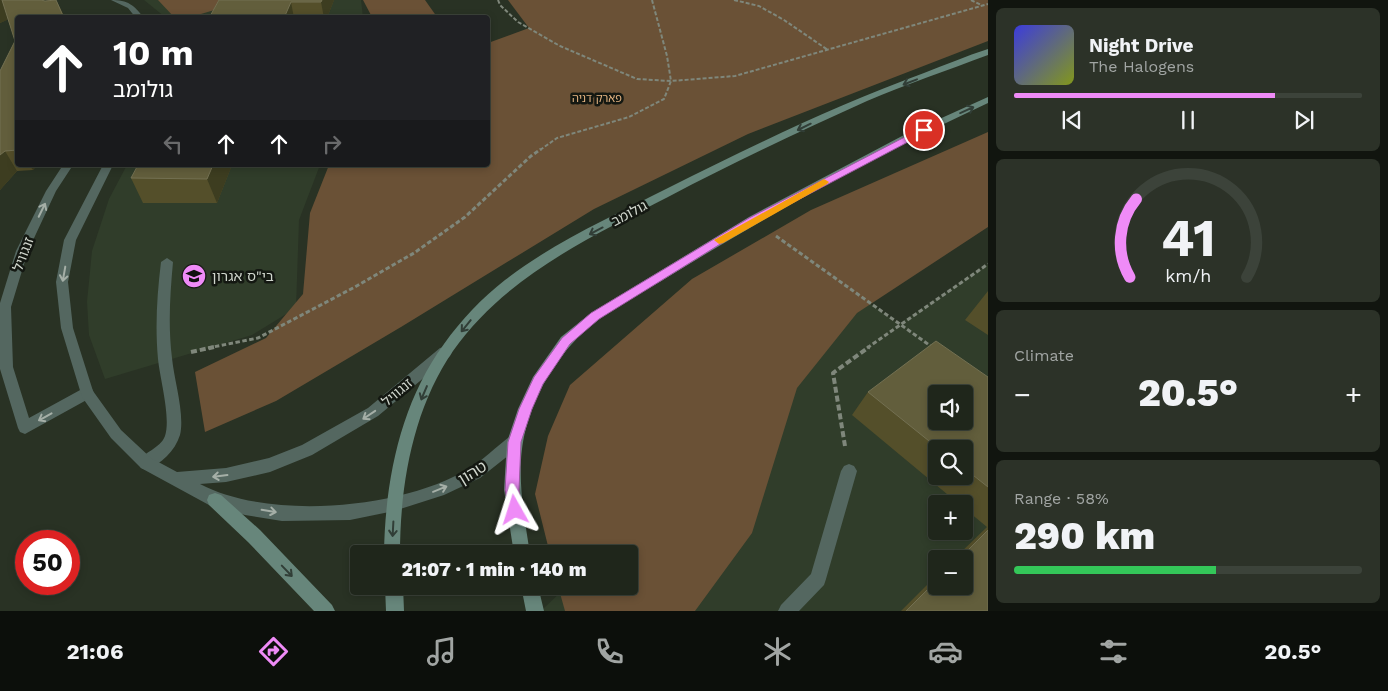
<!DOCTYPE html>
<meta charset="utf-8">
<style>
:root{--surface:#1f261b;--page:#2c3228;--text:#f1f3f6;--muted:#a1a5a3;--line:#3c433a;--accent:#ef8bf7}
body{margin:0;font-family:"Work Sans","Noto Sans Hebrew",sans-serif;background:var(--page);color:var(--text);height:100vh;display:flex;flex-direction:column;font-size:19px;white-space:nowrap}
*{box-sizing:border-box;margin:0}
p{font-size:16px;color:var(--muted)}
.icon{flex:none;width:28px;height:28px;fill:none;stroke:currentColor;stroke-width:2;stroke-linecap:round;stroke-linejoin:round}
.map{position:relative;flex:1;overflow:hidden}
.details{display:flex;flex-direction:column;gap:8px;padding:8px;background:#11150f;width:400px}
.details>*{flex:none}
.top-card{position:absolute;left:15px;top:15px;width:475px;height:152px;border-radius:5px;box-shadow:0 2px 8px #0003,0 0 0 1px var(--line);background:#202124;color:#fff;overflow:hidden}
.tools{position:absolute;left:928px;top:385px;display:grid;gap:10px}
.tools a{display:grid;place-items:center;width:45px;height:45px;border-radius:5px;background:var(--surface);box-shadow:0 2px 8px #0003,0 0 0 1px var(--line);font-size:25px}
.speed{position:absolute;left:15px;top:530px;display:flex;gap:10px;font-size:25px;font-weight:700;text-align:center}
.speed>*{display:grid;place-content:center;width:65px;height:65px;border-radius:50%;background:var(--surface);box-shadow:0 2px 8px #0003,0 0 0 1px var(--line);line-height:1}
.speed .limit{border:8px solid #d22;background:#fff;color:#111}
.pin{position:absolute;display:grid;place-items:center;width:42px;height:42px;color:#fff;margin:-21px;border:2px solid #fff;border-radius:50%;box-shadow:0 1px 5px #0007}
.me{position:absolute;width:55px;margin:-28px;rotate:354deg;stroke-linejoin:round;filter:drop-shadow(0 0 4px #0008)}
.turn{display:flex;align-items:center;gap:18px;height:105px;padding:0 15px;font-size:22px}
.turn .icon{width:65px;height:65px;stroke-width:2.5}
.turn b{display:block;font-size:35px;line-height:42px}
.lanes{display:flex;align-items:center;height:48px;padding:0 15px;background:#0003;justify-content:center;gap:25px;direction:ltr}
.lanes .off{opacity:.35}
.big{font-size:38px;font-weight:800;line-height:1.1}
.details .tile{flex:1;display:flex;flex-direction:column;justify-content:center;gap:8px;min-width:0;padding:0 18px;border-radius:8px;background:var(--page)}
.details .dial{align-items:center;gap:0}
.dial svg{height:130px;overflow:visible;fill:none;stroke:var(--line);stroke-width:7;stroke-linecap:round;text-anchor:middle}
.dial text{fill:var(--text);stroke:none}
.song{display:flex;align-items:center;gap:15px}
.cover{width:60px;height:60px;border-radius:8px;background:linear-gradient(135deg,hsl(240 70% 55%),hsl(70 70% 35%))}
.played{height:5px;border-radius:2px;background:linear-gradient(90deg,var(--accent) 75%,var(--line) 75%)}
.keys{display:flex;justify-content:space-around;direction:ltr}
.heat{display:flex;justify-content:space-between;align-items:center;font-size:28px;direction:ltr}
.charge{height:8px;border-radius:4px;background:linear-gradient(90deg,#34c759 58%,var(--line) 0)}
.trip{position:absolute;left:350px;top:545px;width:288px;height:50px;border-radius:5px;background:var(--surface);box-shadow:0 2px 8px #0003,0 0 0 1px var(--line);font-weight:800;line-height:50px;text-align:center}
.menu{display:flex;height:80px;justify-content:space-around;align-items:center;background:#0c0f0b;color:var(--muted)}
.menu .icon{width:35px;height:35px}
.menu .on{color:var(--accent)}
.menu b{font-size:22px;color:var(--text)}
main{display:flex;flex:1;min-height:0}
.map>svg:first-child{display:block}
</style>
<main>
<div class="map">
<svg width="988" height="611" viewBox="0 0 988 611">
<rect width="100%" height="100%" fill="#293224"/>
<!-- built -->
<path fill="#303d2a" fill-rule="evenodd" d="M144,0H361L363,17H165Z
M127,165H320L299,220L296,308L252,335L105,379L89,335L87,302L92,251L109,199Z
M988,264V611H541L567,586H629V554L863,299L899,324ZM936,394H964V421H936ZM936,449H964V476H936ZM936,504H964V531H936ZM936,559H964V586H936Z"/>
<!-- green -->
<path fill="#6a5136" d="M158,0H249L187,18L174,17Z
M363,0H425L437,17H372Z
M508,0H988V41L748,134L594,209L401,327L276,401L205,432L195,372L266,338L303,294L310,213L329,165H488V43L529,28Z
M988,132V227L857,313L797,388L752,533L695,611H565L558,586H629V554H550L535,494L548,436L570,385L692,279L811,210Z"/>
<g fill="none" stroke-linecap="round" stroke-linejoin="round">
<!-- path-far2 -->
<path stroke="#7f877b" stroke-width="2" stroke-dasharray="4 2" stroke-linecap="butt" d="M498,0L500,5L518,22L560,46L637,79L671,81L735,76L988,4
M734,0L759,6L784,20L828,50
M971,0L981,5
M540,150L557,138L629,117L664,99L671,81L667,56L652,0"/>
<!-- path-far1 -->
<path stroke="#7f877b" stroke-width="3" stroke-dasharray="4.5 2.5" stroke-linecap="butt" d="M776,236L932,347
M208,348L258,338L353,288L414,253L465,217L531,156L541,149
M867,348L988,264"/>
<!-- path -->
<path stroke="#7f877b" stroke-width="4" stroke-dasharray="6 3" stroke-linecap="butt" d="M191,352L214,347
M845,446L833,373L869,347"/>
<!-- lane -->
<path fill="#546760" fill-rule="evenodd" d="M63,165H73L56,191L28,251L11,307L13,367L29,418L82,389L87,387L92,389L94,393L92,397L25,434L20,432L18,428L0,369V303L16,251L46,191Z
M167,258L173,262C170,295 168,326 172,358C174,380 185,414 180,435C175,451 161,464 146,470L141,468L138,463C144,451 160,449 165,436C171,418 160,379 158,359C155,326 157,295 161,262Z
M849,464L854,466L857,471L826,579L824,585L799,611H778L781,605L811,574L841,471L844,466Z"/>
<!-- street -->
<path fill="#546760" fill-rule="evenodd" d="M111,0C128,0 134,5 144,18H136L128,8Z
M103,165H113L76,240L68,282L73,328L93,391L121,430L151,458L177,472L226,468L269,458L302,445L368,408L440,348L445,347L450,348L452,352L450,356L378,416L312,455L270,472L226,482L200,484C270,521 403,509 470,468C483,460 496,447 509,437L514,436L519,437L521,442L519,447L480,478L444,495L394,511L350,520L282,521L245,515L209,505L141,468L111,438L82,397L61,328L56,282L64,240Z"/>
<!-- secondary -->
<path fill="#67867b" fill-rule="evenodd" d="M988,49V55C948,70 907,84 867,101C800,131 733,163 668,197C589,238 506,276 453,351C413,409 400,485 400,554H384C385,482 400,404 444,344C461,320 482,298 505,280C554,242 613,216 668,188C752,146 836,105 924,73C945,65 966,56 988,49Z
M988,97V103C880,153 777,210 676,272C641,294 599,313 571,345C561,356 550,372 543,385C511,446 520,489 530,554H514L504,490L507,442L518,409L533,377L561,337L591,313L749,217L904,135Z
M215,493L221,495L260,530L332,605L335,611H314L248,542L209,505L207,500L209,495Z
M385,586H403L404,611H386Z
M521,586H538L544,611H526Z"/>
</g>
<!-- wall -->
<path fill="#544f2a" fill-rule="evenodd" d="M0,0L45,1L56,0L65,18H18V165H37L33,170L17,171L0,190V71L15,41L8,19L0,23Z
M219,0H334L327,18H209Z
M232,165L217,203H143L131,178Z
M988,291V335L965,320Z
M988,377V611H901L936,576V586L964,559H954L987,527L964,508V504H959L852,415L868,392ZM936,449H964V476H936Z"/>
<!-- shaded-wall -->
<path fill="#3d3d20" d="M0,0H2L12,18L0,23Z
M322,0H334L327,18H324L321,2Z
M291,2L294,18H284Z
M5,151L17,171L0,190V155Z
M29,165H37L33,170Z
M213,165H232L217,203L207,179Z"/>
<!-- building -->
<path fill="#625e3c" stroke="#737052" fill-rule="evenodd" d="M2,0H41L45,1L56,0L64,18H18V150L5,151L0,155V71L15,41Z
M219,0H322L321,2H291L284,18H209Z
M138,165H213L207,179L131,178Z
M936,341L988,377V487L964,468V449H939L868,392ZM936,394H964V421H936Z
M988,530V611H906L936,581V586H964V559H959Z"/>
<!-- one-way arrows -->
<defs><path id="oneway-shaft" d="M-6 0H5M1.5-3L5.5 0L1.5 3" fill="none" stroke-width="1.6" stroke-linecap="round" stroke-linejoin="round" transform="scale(1.25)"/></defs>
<g stroke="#313e37">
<use href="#oneway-shaft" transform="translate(910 82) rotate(159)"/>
<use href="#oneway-shaft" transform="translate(967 110) rotate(-24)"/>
<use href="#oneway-shaft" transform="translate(804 127) rotate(154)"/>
<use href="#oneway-shaft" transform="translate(596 231) rotate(152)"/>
<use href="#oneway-shaft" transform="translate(466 326) rotate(129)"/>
<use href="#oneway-shaft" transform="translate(424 393) rotate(113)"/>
<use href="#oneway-shaft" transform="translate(393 529) rotate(93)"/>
<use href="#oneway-shaft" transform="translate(287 571) rotate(46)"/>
</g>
<g stroke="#a5afa7">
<use href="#oneway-shaft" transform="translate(42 210) rotate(-64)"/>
<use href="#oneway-shaft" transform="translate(64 274) rotate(100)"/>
<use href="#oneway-shaft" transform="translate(369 415) rotate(146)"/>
<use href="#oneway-shaft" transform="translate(45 417) rotate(151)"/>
<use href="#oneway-shaft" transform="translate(220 476) rotate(173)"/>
<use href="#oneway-shaft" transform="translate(440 489) rotate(-22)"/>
<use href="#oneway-shaft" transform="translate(269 511) rotate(9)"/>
</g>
<!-- route -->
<path fill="#ef8bf7" stroke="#9b5aa1" d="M924,127L927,128V132L756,222L599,319L570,344L543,384L532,409L521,442L519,490L522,510L520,515L515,517L510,515L505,490L508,442L519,409L534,377L562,338L591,313L749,218Z"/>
<!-- slow -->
<path fill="#f59e0b" d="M824,179L829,182L827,184L723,243L719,244L714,240Z"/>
<!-- icons -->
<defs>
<g id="school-disc" transform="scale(1.25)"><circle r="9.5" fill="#ef8bf7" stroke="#141812"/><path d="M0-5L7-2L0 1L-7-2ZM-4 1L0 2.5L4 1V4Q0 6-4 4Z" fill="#111"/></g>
</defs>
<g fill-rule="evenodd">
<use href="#school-disc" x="194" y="276"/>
</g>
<g text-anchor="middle" stroke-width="5" stroke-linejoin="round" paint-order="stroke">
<!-- far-park labels -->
<g font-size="11" fill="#e6b582" stroke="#141812">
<text x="597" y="102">פארק דניה</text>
</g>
<!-- street labels -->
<g font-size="14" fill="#d0d6cd" stroke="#141812">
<text transform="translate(629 213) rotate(-28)" y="5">גולומב</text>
<text transform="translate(23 254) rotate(-69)" y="5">זנגוויל</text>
<text transform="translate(397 392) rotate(-40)" y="5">זנגוויל</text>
</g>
<!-- poi labels -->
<g font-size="14" fill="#d0d6cd" stroke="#141812" text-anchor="start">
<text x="212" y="281">בי"ס אגרון</text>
</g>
<!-- near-street labels -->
<g font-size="16" fill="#d0d6cd" stroke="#141812">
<text transform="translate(472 472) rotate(-31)" y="6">טהון</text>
</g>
</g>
</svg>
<div class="tools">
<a><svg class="icon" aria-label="sound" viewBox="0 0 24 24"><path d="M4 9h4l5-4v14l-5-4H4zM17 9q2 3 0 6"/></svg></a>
<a><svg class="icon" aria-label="search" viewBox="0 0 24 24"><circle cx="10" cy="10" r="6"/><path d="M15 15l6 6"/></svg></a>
<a>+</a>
<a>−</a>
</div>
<div class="speed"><div class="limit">50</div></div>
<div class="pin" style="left:924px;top:130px;background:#d93025"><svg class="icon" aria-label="arrive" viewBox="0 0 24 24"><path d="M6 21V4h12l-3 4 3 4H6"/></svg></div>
<svg class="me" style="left:515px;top:510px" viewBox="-20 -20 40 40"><path d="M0-17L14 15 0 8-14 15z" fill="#ef8bf7" stroke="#fff" stroke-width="4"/></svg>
<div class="trip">21:07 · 1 min · 140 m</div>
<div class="top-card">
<div class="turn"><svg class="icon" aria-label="ahead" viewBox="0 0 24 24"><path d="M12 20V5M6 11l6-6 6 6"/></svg><div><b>10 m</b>גולומב</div></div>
<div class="lanes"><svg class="icon off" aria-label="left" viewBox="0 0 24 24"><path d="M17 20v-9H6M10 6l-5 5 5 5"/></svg><svg class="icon" aria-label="ahead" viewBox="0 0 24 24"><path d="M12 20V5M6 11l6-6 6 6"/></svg><svg class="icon" aria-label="ahead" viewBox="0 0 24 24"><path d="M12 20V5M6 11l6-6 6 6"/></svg><svg class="icon off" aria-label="right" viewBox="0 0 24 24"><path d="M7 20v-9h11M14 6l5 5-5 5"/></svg></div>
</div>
</div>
<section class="details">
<div class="tile">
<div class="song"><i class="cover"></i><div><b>Night Drive</b><p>The Halogens</p></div></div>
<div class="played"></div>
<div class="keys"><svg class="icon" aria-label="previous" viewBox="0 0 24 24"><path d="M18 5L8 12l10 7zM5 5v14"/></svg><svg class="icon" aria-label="pause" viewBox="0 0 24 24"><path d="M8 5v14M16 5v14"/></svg><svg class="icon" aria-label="next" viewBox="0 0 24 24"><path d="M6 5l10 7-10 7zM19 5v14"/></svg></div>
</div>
<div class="tile dial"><svg viewBox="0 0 100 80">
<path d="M14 69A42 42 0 1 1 86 69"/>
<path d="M14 69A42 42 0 0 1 18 21" stroke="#ef8bf7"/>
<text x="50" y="56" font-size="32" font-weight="700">41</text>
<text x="50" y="72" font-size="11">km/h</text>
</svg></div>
<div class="tile"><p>Climate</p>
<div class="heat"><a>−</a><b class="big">20.5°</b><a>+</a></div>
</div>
<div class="tile"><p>Range · 58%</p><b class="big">290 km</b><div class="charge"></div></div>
</section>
</main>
<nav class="menu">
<b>21:06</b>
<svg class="icon on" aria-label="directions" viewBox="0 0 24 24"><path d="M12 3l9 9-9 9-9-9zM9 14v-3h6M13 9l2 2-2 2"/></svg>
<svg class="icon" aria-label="music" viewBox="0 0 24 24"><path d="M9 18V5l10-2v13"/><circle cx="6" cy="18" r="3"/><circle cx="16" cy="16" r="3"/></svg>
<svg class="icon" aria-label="phone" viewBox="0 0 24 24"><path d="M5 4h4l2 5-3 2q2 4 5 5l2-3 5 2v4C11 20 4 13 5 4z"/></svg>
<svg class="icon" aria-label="climate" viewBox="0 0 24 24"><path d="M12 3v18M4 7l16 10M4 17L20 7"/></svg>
<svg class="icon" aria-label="car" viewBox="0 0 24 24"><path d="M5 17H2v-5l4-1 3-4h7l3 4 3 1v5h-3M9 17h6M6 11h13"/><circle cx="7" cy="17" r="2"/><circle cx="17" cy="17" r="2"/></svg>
<svg class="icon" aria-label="filters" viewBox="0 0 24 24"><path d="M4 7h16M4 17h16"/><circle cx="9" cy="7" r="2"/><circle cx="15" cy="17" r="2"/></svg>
<b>20.5°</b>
</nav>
